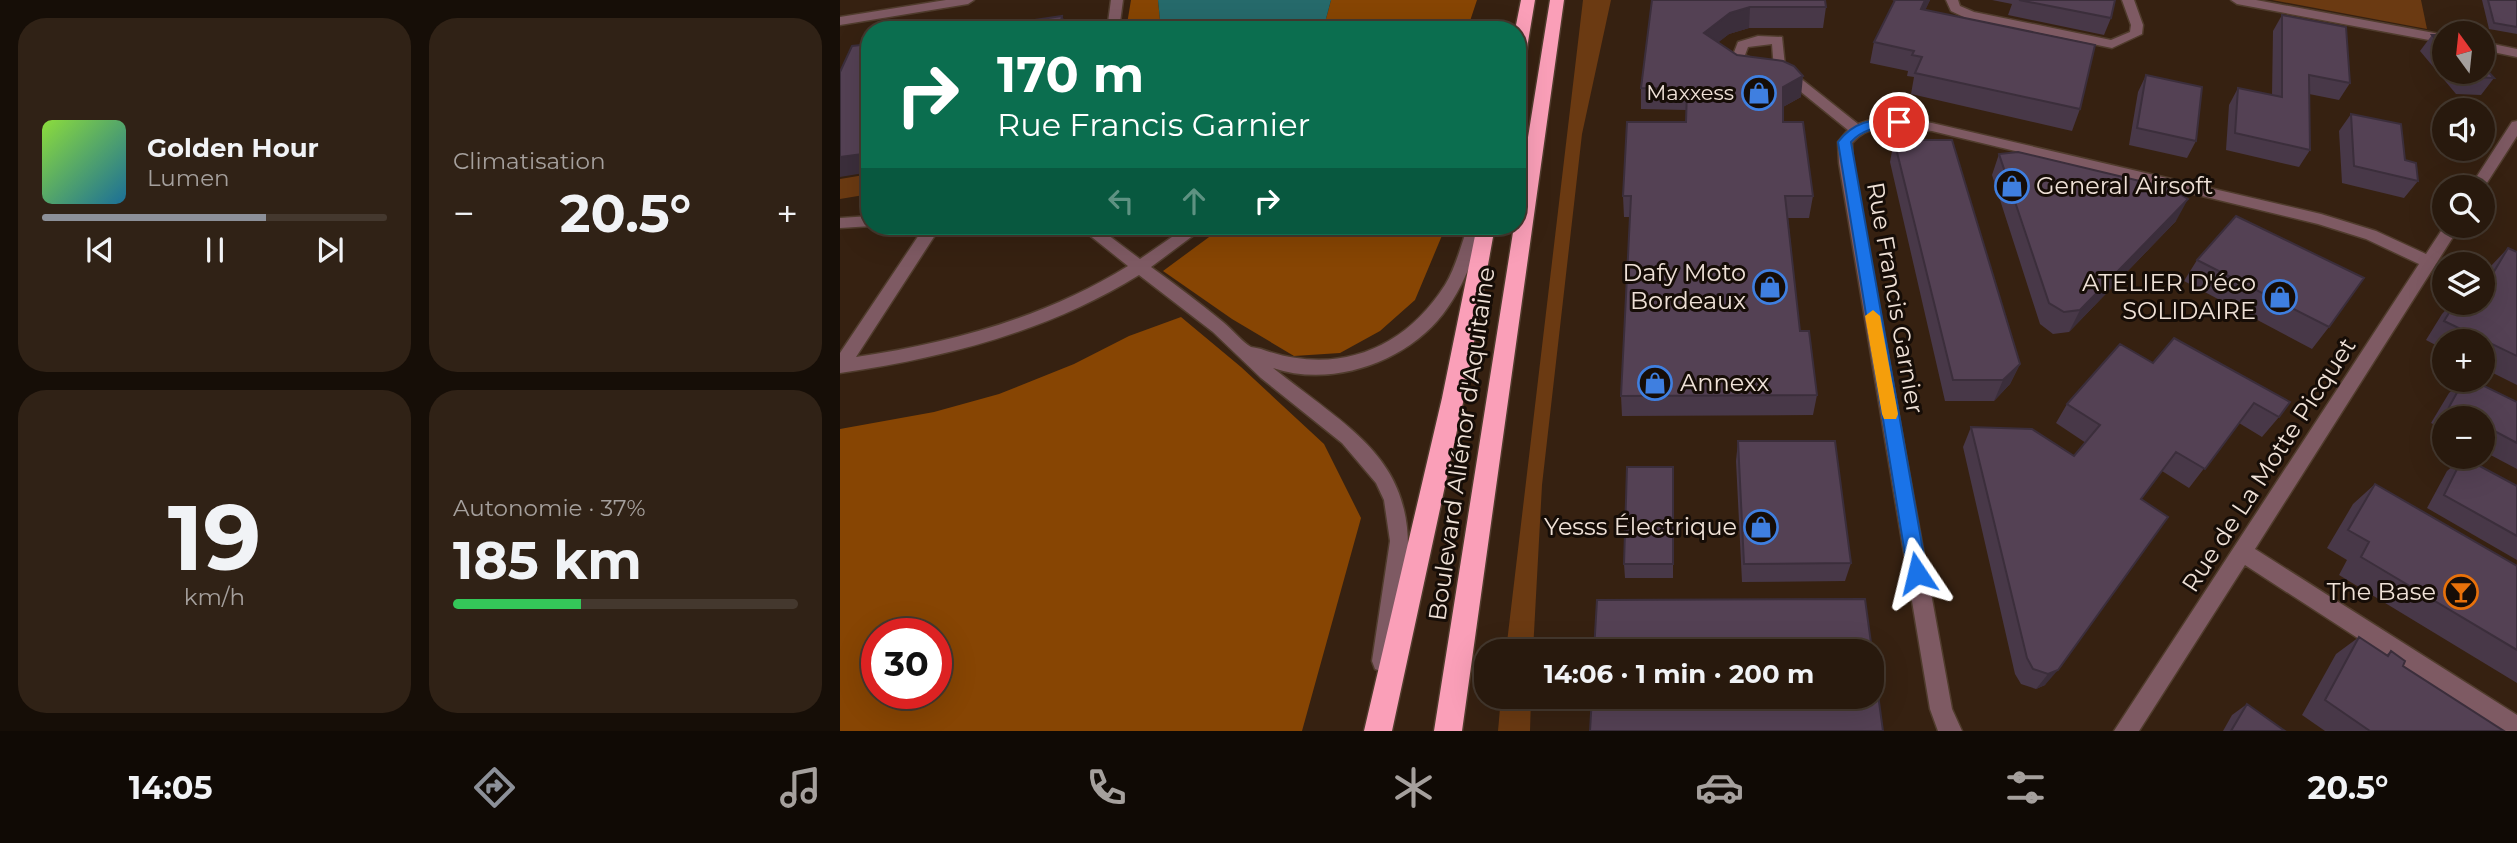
<!DOCTYPE html>
<html lang="fr">
<meta charset="utf-8">
<style>
:root{--surface:#28190d;--page:#302216;--text:#f1f3f6;--muted:#a5a09d;--line:#44382e;--accent:#8c9099}
body{margin:0;font-family:Montserrat,sans-serif;background:var(--page);color:var(--text);height:100vh;display:flex;flex-direction:column;font-size:26px;white-space:nowrap}
*{box-sizing:border-box;margin:0}
p{font-size:23px;color:var(--muted)}
.icon{flex:none;width:38px;height:38px;fill:none;stroke:currentColor;stroke-width:2;stroke-linecap:round;stroke-linejoin:round}
.map{position:relative;flex:1;overflow:hidden}
.sheet{display:flex;flex-direction:column;gap:18px;padding:18px;background:#160e07;width:840px}
.sheet>*{flex:none}
.top-card{position:absolute;left:21px;top:21px;width:665px;height:214px;border-radius:28px;box-shadow:0 7px 28px #0002,0 0 0 2px var(--line);background:#0b6e4f;color:#fff;overflow:hidden}
.needle{width:46px;rotate:345deg}
.controls{position:absolute;left:1592px;top:21px;display:grid;gap:14px}
.controls a{display:grid;place-items:center;width:63px;height:63px;border-radius:50%;background:var(--surface);box-shadow:0 7px 28px #0002,0 0 0 2px var(--line);font-size:35px}
.speed{position:absolute;left:21px;top:618px;display:flex;gap:14px;font-size:35px;font-weight:700;text-align:center}
.speed>*{display:grid;place-content:center;width:91px;height:91px;border-radius:50%;background:var(--surface);box-shadow:0 7px 28px #0002,0 0 0 2px var(--line);line-height:1}
.speed .limit{border:10px solid #d22;background:#fff;color:#111}
.pin{position:absolute;display:grid;place-items:center;width:60px;height:60px;color:#fff;margin:-30px;border:4px solid #fff;border-radius:50%;box-shadow:0 2px 7px #0007}
.me{position:absolute;width:77px;margin:-38px;rotate:350deg;stroke-linejoin:round;filter:drop-shadow(0 0 5px #0008)}
.turn{display:flex;align-items:center;gap:24px;height:147px;padding:0 21px;font-size:32px}
.turn .icon{width:91px;height:91px;stroke-width:2.5}
.turn b{display:block;font-size:49px;line-height:60px}
.lanes{display:flex;align-items:center;height:66px;padding:0 21px;background:#0003;justify-content:center;gap:35px;direction:ltr}
.lanes .off{opacity:.35}
.big{font-size:52px;font-weight:700;line-height:1.1}
.sheet .card{flex:1;display:flex;flex-direction:column;justify-content:center;gap:10px;min-width:0;padding:0 24px;border-radius:28px;background:var(--page)}
.sheet .dial{align-items:center;gap:0}
.dial b{font-size:91px;line-height:1}
.song{display:flex;align-items:center;gap:21px}
.cover{width:84px;height:84px;border-radius:10px;background:linear-gradient(135deg,hsl(90 70% 55%),hsl(200 70% 35%))}
.played{height:7px;border-radius:4px;background:linear-gradient(90deg,var(--accent) 65%,var(--line) 65%)}
.keys{display:flex;justify-content:space-around;direction:ltr}
.heat{display:flex;justify-content:space-between;align-items:center;font-size:38px;direction:ltr}
.charge{height:10px;border-radius:5px;background:linear-gradient(90deg,#34c759 37%,var(--line) 0)}
.sheet .tiles{flex:1;display:grid;gap:18px;grid-template-columns:repeat(2,1fr)}
.trip{position:absolute;left:634px;top:639px;width:410px;height:70px;border-radius:28px;background:var(--surface);box-shadow:0 7px 28px #0002,0 0 0 2px var(--line);font-weight:700;line-height:70px;text-align:center}
.tab-bar{display:flex;height:112px;justify-content:space-around;align-items:center;background:#100a05;color:var(--muted)}
.tab-bar .icon{width:49px;height:49px}
.tab-bar .selected{color:var(--accent)}
.tab-bar b{font-size:32px;color:var(--text)}
main{display:flex;flex:1;min-height:0}
.map>svg:first-child{display:block}
</style>
<main>
<section class="sheet">
<div class="tiles">
<div class="card">
<div class="song"><i class="cover"></i><div><b>Golden Hour</b><p>Lumen</p></div></div>
<div class="played"></div>
<div class="keys"><svg class="icon" aria-label="previous" viewBox="0 0 24 24"><path d="M18 5L8 12l10 7zM5 5v14"/></svg><svg class="icon" aria-label="pause" viewBox="0 0 24 24"><path d="M8 5v14M16 5v14"/></svg><svg class="icon" aria-label="next" viewBox="0 0 24 24"><path d="M6 5l10 7-10 7zM19 5v14"/></svg></div>
</div>
<div class="card"><p>Climatisation</p>
<div class="heat"><a>−</a><b class="big">20.5°</b><a>+</a></div>
</div>
<div class="card dial"><b>19</b><p>km/h</p></div>
<div class="card"><p>Autonomie · 37%</p><b class="big">185 km</b><div class="charge"></div></div>
</div>
</section>
<div class="map">
<svg width="1677" height="731" viewBox="0 0 1677 731">
<rect width="100%" height="100%" fill="#362111"/>
<!-- green -->
<path fill="#6b3a12" d="M743,0H771L742,134L702,485L693,651H666Z
M1432,0H1581L1587,29Z
M30,174V194L0,199V179Z
M661,697H691L690,731H658Z"/>
<!-- forest -->
<path fill="#874503" fill-rule="evenodd" d="M291,0H318L321,30H286Z
M491,0H637L627,30H483Z
M384,226H606L575,300L540,331L500,353L454,356L392,319L323,271Z
M341,317L401,367L484,444L521,518L462,731H0V429L94,412L159,394L234,364L289,336ZM37,634H96V693H37Z"/>
<!-- water -->
<path fill="#266a6b" d="M318,0H491L483,30H321Z"/>
<g fill="none" stroke-linecap="round" stroke-linejoin="round">
<!-- minor casing -->
<g stroke="#503c2d" stroke-width="3">
<path id="minor" d="M106,0H134L128,4L0,25V17Z
M271,0H283L279,30H267Z
M1106,0H1118L1120,6L1134,12L1271,40L1290,32L1291,25L1282,0H1294L1303,25L1302,34L1272,48L1126,18L1111,11Z
M1391,0H1416L1605,35V43L1397,4Z
M918,36L942,37L945,66L1018,124L1037,118L1092,123L1481,214L1536,231L1586,254L1605,225L1620,226L1415,549L1677,715V731H1661L1405,565L1299,731H1274L1579,264L1526,239L1478,224L1092,131C1064,129 1032,119 1012,143L1013,163L1112,709L1122,731H1098L1090,709L999,163L998,142L1008,130L934,70L932,44L908,47L905,55L922,63V69L898,64L893,55L898,42Z
M1643,42L1677,49V57L1643,50Z
M1677,121V136L1643,189L1630,187L1672,122Z
M30,216L32,226L0,228V218Z
M85,226H101L16,357C111,343 206,317 288,266L238,226H256L300,259L348,226H366L311,267C336,285 360,303 383,322C392,329 402,342 411,347C415,348 418,348 421,349C495,376 563,351 605,285C616,267 621,245 628,226H644C634,257 623,288 603,314C566,362 492,388 433,368C523,439 585,465 564,595C561,618 560,647 551,669L543,672L535,669L532,661L550,541L544,500L536,483L502,443L421,378L373,332L299,275C209,331 104,358 0,373V353Z"/>
</g>
<!-- highway casing -->
<g stroke="#503c2d" stroke-width="3">
<path id="highway" d="M681,0H695L685,60L677,65V30H675Z
M710,0H724L622,731H594L674,226H677V206Z
M637,226H655L624,398L552,731H524L602,398Z"/>
</g>
<!-- minor -->
<use href="#minor" fill="#7e5a63" fill-rule="evenodd"/>
<!-- highway -->
<use href="#highway" fill="#fa9fb8" fill-rule="evenodd"/>
</g>
<!-- wall -->
<path fill="#483848" d="M812,0L986,7L983,28H909L889,34L878,42L961,97L943,107V122L973,196L969,218H948L960,331L977,395L973,415L782,416L781,396L790,217H784L783,196L846,122V110L801,109V88Z
M1052,0H1090L1085,10L1240,109L1232,131L1071,94L1074,77L1067,76L1068,71L1030,63L1034,42L1055,1Z
M1152,0H1275L1271,18L1264,35L1168,15L1172,4Z
M1642,0H1677V34L1649,29Z
M1442,15L1510,83L1499,100L1469,94L1470,150L1459,167L1386,150L1389,105L1398,88L1432,95L1433,31Z
M1592,35H1605V72H1643L1654,78L1641,95L1616,94L1580,51Z
M1306,75L1356,141L1347,158L1289,145L1298,92Z
M1511,114L1565,160L1578,181L1564,198L1502,183L1499,131Z
M1054,140L1180,364L1170,384L1154,401H1105L1050,162Z
M1159,154L1336,221L1229,332L1213,334L1200,324L1152,175Z
M1668,248L1677,252V385L1643,368V341H1605V350L1586,340L1602,314L1612,303H1643V278L1650,267Z
M1357,260L1489,327L1472,349L1344,281Z
M1334,338L1439,417L1422,437L1399,423L1349,488L1322,471L1301,499L1205,685L1196,689L1181,684L1175,674L1123,447L1131,427L1234,456L1246,443L1216,423L1227,404L1313,363Z
M1623,380L1677,402V469L1643,451V418H1605V430L1591,423L1609,393Z
M898,441L1011,563L1005,581L902,582L896,461Z
M1623,457L1677,486V560L1587,508L1607,471Z
M833,467V578H785L784,564Z
M1535,484L1677,566V683L1499,575L1507,560L1487,548L1513,504Z
M1519,637L1546,655L1551,651L1563,666L1664,731H1485L1462,715L1496,654Z
M1407,704L1445,731H1383L1392,715Z"/>
<!-- shaded-wall -->
<path fill="#3b2e3b" d="M1085,0H1090L1076,30L1081,9Z
M910,7L909,28L889,34L864,54V33L890,13Z
M222,16L230,30H219Z
M963,76L961,97L941,108L943,87Z
M30,153V172L0,177V157Z
M1348,199L1336,221L1229,332L1240,310Z
M1180,364L1170,384L1154,401L1163,380Z
M1218,670L1205,685L1196,689L1208,674Z"/>
<!-- building -->
<path fill="#544154" stroke="#3b2e3b" stroke-width="2" d="M812,0H985L986,7H910L890,13L864,33L897,55L943,61L954,66L963,76L943,87V122H963L973,196H945L960,331H969L977,395L781,396L791,196H783L787,122H846L847,89L801,88Z
M1055,0H1085L1081,9L1255,45L1240,109L1075,73L1082,57L1072,55L1074,51L1034,42Z
M1179,0H1275L1271,18Z
M1648,0H1677V27L1654,23Z
M1442,15L1506,27L1510,83L1469,75L1470,150L1395,133L1398,88L1442,97Z
M222,16L219,30H125Z
M1592,35H1605V50Z
M30,44V153L0,157V72L12,46Z
M1643,66L1654,78L1629,77L1624,72H1643Z
M1306,75L1362,87L1356,141L1297,128Z
M1511,114L1561,124L1565,160L1576,163L1578,181L1514,166Z
M1054,140H1112L1180,364L1163,380H1113Z
M1178,152L1329,188L1348,199L1240,310L1224,312L1209,303L1159,154Z
M1396,216L1524,278L1489,327L1357,260Z
M1668,248L1677,252V356L1604,321L1615,303H1643V290Z
M1334,338L1450,402L1439,417L1414,403L1365,469L1336,452L1301,499L1328,517L1218,670L1208,674L1193,669L1187,658L1131,427L1192,429L1234,456L1260,425L1227,404L1280,344L1313,363Z
M1624,380H1632L1677,402V443L1643,425V418H1629L1609,407Z
M898,441H995L1011,563L904,564Z
M1623,457L1677,486V536L1604,495Z
M787,467H833V564H784Z
M1535,484L1677,566V650L1521,557L1529,542L1508,530Z
M1025,599L1043,731H750L752,696H1031V651H754L757,600Z
M1519,637L1548,656L1551,651L1565,661L1563,666L1664,731H1530L1485,700Z
M1407,704L1445,731H1391Z"/>
<!-- route -->
<path fill="#1a73e8" stroke="#114b97" stroke-width="2" d="M1059,118L1063,119V125C1042,129 1027,125 1011,142L1087,573L1084,579L1077,581L1071,579L1068,573L998,142C1015,120 1033,120 1059,118Z"/>
<!-- slow -->
<path fill="#f59e0b" d="M1033,310L1040,316L1058,414L1056,419H1044L1042,414L1025,316Z"/>
<!-- icons -->
<defs>
<g id="shop-ring" transform="scale(1.75)"><circle r="9.5" fill="#160d07" stroke="#3f7fe0" stroke-width="1.5"/><path d="M-5-2.5h2.3a2.7 3.5 0 0 1 5.4 0H5L5.5 6h-11ZM-1.5-2.5h3a1.5 2.3 0 0 0-3 0Z" fill="#3f7fe0"/></g>
<g id="bar-ring" transform="scale(1.75)"><circle r="9.5" fill="#160d07" stroke="#e8710a" stroke-width="1.5"/><path d="M-6-5H6L.8 .8V4.5H3.5V6h-7V4.5H-.8V.8Z" fill="#e8710a"/></g>
</defs>
<g fill-rule="evenodd">
<use href="#shop-ring" x="919" y="93"/>
<use href="#shop-ring" x="1172" y="186"/>
<use href="#shop-ring" x="930" y="287"/>
<use href="#shop-ring" x="1440" y="297"/>
<use href="#shop-ring" x="815" y="383"/>
<use href="#shop-ring" x="921" y="527"/>
<use href="#bar-ring" x="1621" y="592"/>
</g>
<g text-anchor="middle" stroke-width="6" stroke-linejoin="round" paint-order="stroke">
<!-- far-poi labels -->
<g font-size="21" fill="#efe1d7" stroke="#160d07" text-anchor="end">
<text x="894" y="100">Maxxess</text>
</g>
<!-- poi labels -->
<g font-size="24" fill="#efe1d7" stroke="#160d07" text-anchor="end">
<text x="1196" y="194" text-anchor="start">General Airsoft</text>
<text x="906" y="281">Dafy Moto<tspan x="906" dy="28">Bordeaux</tspan></text>
<text x="1416" y="291">ATELIER D'éco<tspan x="1416" dy="28">SOLIDAIRE</tspan></text>
<text x="840" y="391" text-anchor="start">Annexx</text>
<text x="897" y="535">Yesss Électrique</text>
<text x="1596" y="600">The Base</text>
</g>
<!-- street labels -->
<g font-size="24" fill="#efe1d7" stroke="#160d07">
<text transform="translate(1055 298) rotate(80)" y="8">Rue Francis Garnier</text>
<text transform="translate(622 444) rotate(-82)" y="8">Boulevard Aliénor d'Aquitaine</text>
<text transform="translate(1429 465) rotate(-57)" y="8">Rue de La Motte Picquet</text>
</g>
</g>
</svg>
<div class="controls">
<a><svg class="needle" viewBox="-14 -14 28 28"><path d="M0-13l5 13h-10z" fill="#e53935"/><path d="M0 13l5-13h-10z" fill="#a5a09d"/></svg></a>
<a><svg class="icon" aria-label="sound" viewBox="0 0 24 24"><path d="M4 9h4l5-4v14l-5-4H4zM17 9q2 3 0 6"/></svg></a>
<a><svg class="icon" aria-label="search" viewBox="0 0 24 24"><circle cx="10" cy="10" r="6"/><path d="M15 15l6 6"/></svg></a>
<a><svg class="icon" aria-label="layers" viewBox="0 0 24 24"><path d="M12 4l9 5-9 5-9-5zM3 14l9 5 9-5"/></svg></a>
<a>+</a>
<a>−</a>
</div>
<div class="speed"><div class="limit">30</div></div>
<div class="pin" style="left:1059px;top:122px;background:#d93025"><svg class="icon" aria-label="arrive" viewBox="0 0 24 24"><path d="M6 21V4h12l-3 4 3 4H6"/></svg></div>
<svg class="me" style="left:1077px;top:573px" viewBox="-20 -20 40 40"><path d="M0-17L14 15 0 8-14 15z" fill="#1a73e8" stroke="#fff" stroke-width="4"/></svg>
<div class="trip">14:06 · 1 min · 200 m</div>
<div class="top-card">
<div class="turn"><svg class="icon" aria-label="right" viewBox="0 0 24 24"><path d="M7 20v-9h11M14 6l5 5-5 5"/></svg><div><b>170 m</b>Rue Francis Garnier</div></div>
<div class="lanes"><svg class="icon off" aria-label="left" viewBox="0 0 24 24"><path d="M17 20v-9H6M10 6l-5 5 5 5"/></svg><svg class="icon off" aria-label="ahead" viewBox="0 0 24 24"><path d="M12 20V5M6 11l6-6 6 6"/></svg><svg class="icon" aria-label="right" viewBox="0 0 24 24"><path d="M7 20v-9h11M14 6l5 5-5 5"/></svg></div>
</div>
</div>
</main>
<nav class="tab-bar">
<b>14:05</b>
<svg class="icon selected" aria-label="directions" viewBox="0 0 24 24"><path d="M12 3l9 9-9 9-9-9zM9 14v-3h6M13 9l2 2-2 2"/></svg>
<svg class="icon" aria-label="music" viewBox="0 0 24 24"><path d="M9 18V5l10-2v13"/><circle cx="6" cy="18" r="3"/><circle cx="16" cy="16" r="3"/></svg>
<svg class="icon" aria-label="phone" viewBox="0 0 24 24"><path d="M5 4h4l2 5-3 2q2 4 5 5l2-3 5 2v4C11 20 4 13 5 4z"/></svg>
<svg class="icon" aria-label="climate" viewBox="0 0 24 24"><path d="M12 3v18M4 7l16 10M4 17L20 7"/></svg>
<svg class="icon" aria-label="car" viewBox="0 0 24 24"><path d="M5 17H2v-5l4-1 3-4h7l3 4 3 1v5h-3M9 17h6M6 11h13"/><circle cx="7" cy="17" r="2"/><circle cx="17" cy="17" r="2"/></svg>
<svg class="icon" aria-label="filters" viewBox="0 0 24 24"><path d="M4 7h16M4 17h16"/><circle cx="9" cy="7" r="2"/><circle cx="15" cy="17" r="2"/></svg>
<b>20.5°</b>
</nav>
